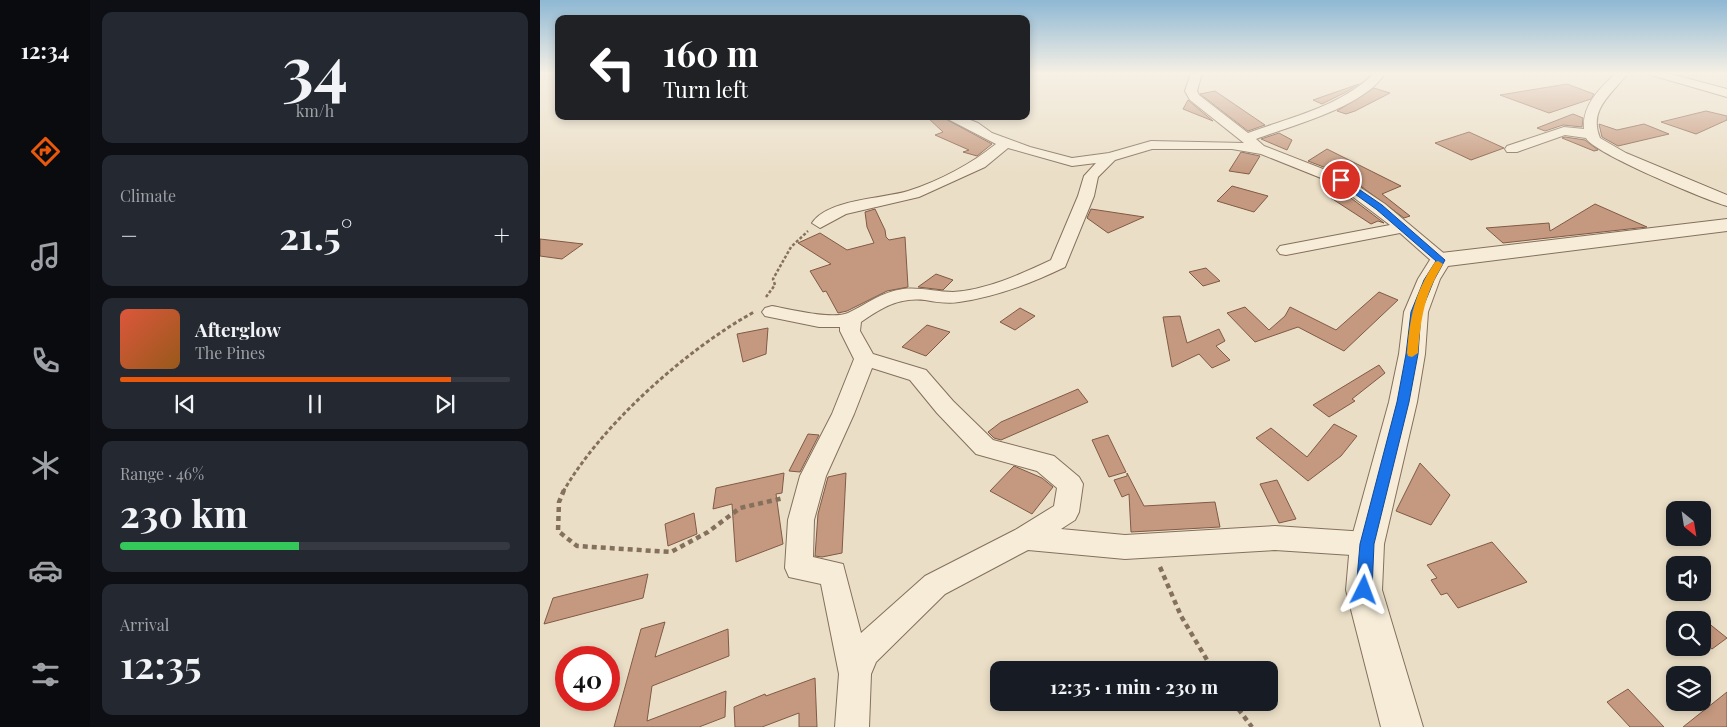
<!DOCTYPE html>
<meta charset="utf-8">
<style>
:root{--surface:#171b24;--page:#242831;--text:#f1f3f6;--muted:#9ea1a6;--line:#363941;--accent:#ea580c}
body{margin:0;font-family:"Playfair Display",serif;background:var(--page);color:var(--text);height:100vh;display:flex;flex-direction:column;font-size:19px;white-space:nowrap}
*{box-sizing:border-box;margin:0}
p{font-size:16px;color:var(--muted)}
.icon{flex:none;width:28px;height:28px;fill:none;stroke:currentColor;stroke-width:2;stroke-linecap:round;stroke-linejoin:round}
.map{position:relative;flex:1;overflow:hidden}
.side{display:flex;flex-direction:column;gap:12px;padding:12px;background:#0d0f14;width:450px}
.side>*{flex:none}
.hud{position:absolute;left:15px;top:15px;width:475px;height:105px;border-radius:10px;box-shadow:0 2px 8px #0003;background:#202124;color:#fff;overflow:hidden}
.needle{width:32px;rotate:150deg}
.buttons{position:absolute;left:1126px;top:501px;display:grid;gap:10px}
.buttons a{display:grid;place-items:center;width:45px;height:45px;border-radius:10px;background:var(--surface);box-shadow:0 2px 8px #0003;font-size:25px}
.speed{position:absolute;left:15px;top:646px;display:flex;gap:10px;font-size:25px;font-weight:700;text-align:center}
.speed>*{display:grid;place-content:center;width:65px;height:65px;border-radius:50%;background:var(--surface);box-shadow:0 2px 8px #0003;line-height:1}
.speed .limit{border:8px solid #d22;background:#fff;color:#111}
.pin{position:absolute;display:grid;place-items:center;width:42px;height:42px;color:#fff;margin:-21px;border:2px solid #fff;border-radius:50%;box-shadow:0 1px 5px #0007}
.me{position:absolute;width:55px;margin:-28px;rotate:3deg;stroke-linejoin:round;filter:drop-shadow(0 0 4px #0008)}
.turn{display:flex;align-items:center;gap:18px;height:105px;padding:0 25px;font-size:22px}
.turn .icon{width:65px;height:65px;stroke-width:2.5}
.turn b{display:block;font-size:35px;line-height:42px}
.big{font-size:38px;font-weight:700;line-height:1.1}
.side .widget{flex:1;display:flex;flex-direction:column;justify-content:center;gap:8px;min-width:0;padding:0 18px;border-radius:10px;background:var(--page)}
.side .dial{align-items:center;gap:0}
.dial b{font-size:65px;line-height:1}
.song{display:flex;align-items:center;gap:15px}
.cover{width:60px;height:60px;border-radius:8px;background:linear-gradient(135deg,hsl(10 70% 55%),hsl(30 70% 35%))}
.played{height:5px;border-radius:2px;background:linear-gradient(90deg,var(--accent) 85%,var(--line) 85%)}
.keys{display:flex;justify-content:space-around;direction:ltr}
.heat{display:flex;justify-content:space-between;align-items:center;font-size:28px;direction:ltr}
.charge{height:8px;border-radius:4px;background:linear-gradient(90deg,#34c759 46%,var(--line) 0)}
.trip{position:absolute;left:450px;top:661px;width:288px;height:50px;border-radius:10px;background:var(--surface);box-shadow:0 2px 8px #0003;font-weight:700;line-height:50px;text-align:center}
main{display:flex;flex:1;min-height:0}
.tab-bar{display:flex;flex-direction:column;width:90px;justify-content:space-around;align-items:center;background:#090b0e;color:var(--muted)}
.tab-bar .icon{width:35px;height:35px}
.tab-bar .selected{color:var(--accent)}
.tab-bar b{font-size:22px;color:var(--text)}
.map>svg:first-child{display:block}
</style>
<main>
<nav class="tab-bar">
<b>12:34</b>
<svg class="icon selected" aria-label="directions" viewBox="0 0 24 24"><path d="M12 3l9 9-9 9-9-9zM9 14v-3h6M13 9l2 2-2 2"/></svg>
<svg class="icon" aria-label="music" viewBox="0 0 24 24"><path d="M9 18V5l10-2v13"/><circle cx="6" cy="18" r="3"/><circle cx="16" cy="16" r="3"/></svg>
<svg class="icon" aria-label="phone" viewBox="0 0 24 24"><path d="M5 4h4l2 5-3 2q2 4 5 5l2-3 5 2v4C11 20 4 13 5 4z"/></svg>
<svg class="icon" aria-label="climate" viewBox="0 0 24 24"><path d="M12 3v18M4 7l16 10M4 17L20 7"/></svg>
<svg class="icon" aria-label="car" viewBox="0 0 24 24"><path d="M5 17H2v-5l4-1 3-4h7l3 4 3 1v5h-3M9 17h6M6 11h13"/><circle cx="7" cy="17" r="2"/><circle cx="17" cy="17" r="2"/></svg>
<svg class="icon" aria-label="filters" viewBox="0 0 24 24"><path d="M4 7h16M4 17h16"/><circle cx="9" cy="7" r="2"/><circle cx="15" cy="17" r="2"/></svg>
</nav>
<section class="side">
<div class="widget dial"><b>34</b><p>km/h</p></div>
<div class="widget"><p>Climate</p>
<div class="heat"><a>−</a><b class="big">21.5°</b><a>+</a></div>
</div>
<div class="widget">
<div class="song"><i class="cover"></i><div><b>Afterglow</b><p>The Pines</p></div></div>
<div class="played"></div>
<div class="keys"><svg class="icon" aria-label="previous" viewBox="0 0 24 24"><path d="M18 5L8 12l10 7zM5 5v14"/></svg><svg class="icon" aria-label="pause" viewBox="0 0 24 24"><path d="M8 5v14M16 5v14"/></svg><svg class="icon" aria-label="next" viewBox="0 0 24 24"><path d="M6 5l10 7-10 7zM19 5v14"/></svg></div>
</div>
<div class="widget"><p>Range · 46%</p><b class="big">230 km</b><div class="charge"></div></div>
<div class="widget"><p>Arrival</p><b class="big">12:35</b></div>
</section>
<div class="map">
<svg width="1187" height="727" viewBox="0 0 1187 727">
<rect width="100%" height="100%" fill="#eadec6"/>
<!-- building -->
<path fill="#c5997f" stroke="#815a45" d="M819,84L806,92L782,104L773,100Z
M1027,84L1054,94L1051,99L1009,113L960,95Z
M834,88L850,93L815,111L806,114L797,111Z
M675,91L725,125L708,131L660,94Z
M648,100L649,101L673,121L643,109Z
M1166,111L1187,116V120L1156,134L1121,122Z
M1033,114L1043,118L1042,127L1023,125L1005,131L997,128Z
M386,116H400L452,144L437,156L423,152L429,150L395,135L403,132Z
M1059,124L1077,130L1104,124L1129,134L1078,146L1062,137Z
M929,132L964,148L931,160L895,143Z
M739,133L752,140L747,150L721,139Z
M1025,137L1045,140L1058,150L1054,151L1022,138Z
M787,149L861,186L842,194L870,216L864,218L807,176L768,161Z
M701,152L720,156L709,174L689,171Z
M780,179L795,186L844,223L838,221L831,224L791,198L802,195Z
M692,186L728,196L714,212L677,201Z
M1055,204L1107,227L963,243L946,228L1009,223L1010,231Z
M335,209L345,230L346,237L349,240L365,237L368,287L347,291L307,311L298,313L286,291L283,292L270,271L291,264L258,243L280,233L307,250L334,243L327,227L325,212Z
M551,209L604,217L568,233L547,218Z
M0,239L43,244L22,259L0,256Z
M666,268L680,281L663,286L649,272Z
M396,274L413,280L403,290L378,287Z
M839,292L858,300L804,351L758,327L715,342L687,313L705,307L729,330L745,316L750,307L796,330Z
M480,308L495,316L475,330L460,322Z
M640,316L647,343L679,329L685,341L676,346L690,360L672,368L659,354L632,367L623,317Z
M387,325L410,332L386,356L362,347Z
M228,328L226,354L203,362L197,334Z
M839,365L845,373L812,399L815,401L789,417L773,405Z
M538,389L548,402L461,440L454,438L448,432L461,422Z
M794,424L817,436L801,456L768,481L716,438L731,428L767,457Z
M268,434L279,435L260,472L249,471Z
M568,435L586,472L569,477L552,440Z
M880,463L910,495L891,525L856,511Z
M474,466L502,478L513,487L492,514L450,491Z
M244,473L242,493L236,494L243,544L196,562L192,504L173,509L176,488Z
M306,473L302,553L282,557L275,556L278,514L288,477Z
M587,473L604,506L675,502L680,527L591,532L589,494L582,497L574,480L587,476Z
M737,480L756,519L739,523L720,484Z
M154,513L157,534L128,546L125,524Z
M952,542L987,582L918,608L907,593L901,595L891,580L897,578L887,565Z
M108,574L103,598L4,624L13,598Z
M1162,618L1187,638L1172,649L1162,641Z
M125,622L115,657L188,629L189,656L112,686L107,721L186,691L185,717L159,727H74L101,629Z
M275,678L277,727H259V713L222,727H195L194,707L225,694L226,696Z
M1088,689L1124,727H1090L1067,702Z
M1187,692V727H1143Z"/>
<g fill="none" stroke-linecap="round" stroke-linejoin="round">
<!-- minor casing -->
<g stroke="#84705d" stroke-width="2">
<path id="minor" d="M651,73H662L657,91L659,95L708,133C751,117 802,106 834,73H845C825,107 753,125 716,139L724,146L806,178L845,204L907,256L910,260L907,264H895L860,233L746,255L740,254L737,250L740,246L850,225L796,184L721,154L692,149H612L575,160L558,177L554,196L525,267C492,283 456,297 419,302C407,304 396,302 385,300C359,297 341,308 321,322L320,331L333,354L386,370L413,401L453,440L514,456L539,477L543,484L539,512L535,520L521,529L585,535L735,526L827,532L837,535L841,544L837,553L827,556L735,550L585,559L488,550L405,594L336,662L331,674L329,727H295L299,674L281,584L249,577L245,568L248,520L260,476L292,414L314,359L300,331V327H279L225,316L222,312L225,308L232,306C249,309 292,320 308,313C327,304 341,292 363,289C380,287 397,292 413,292C447,290 481,274 511,260L538,196L544,176L556,163L532,166L468,148L445,167L379,197L306,214L280,228L272,223C288,199 342,199 368,191C399,181 431,164 456,144L402,116H420L438,123L452,133L490,147L532,158L569,153L611,141L704,143L650,100L645,91ZM332,368L370,380L397,413L436,454L497,471L517,488L514,506L475,530L385,576L321,633L303,564L273,557L274,520L286,476L314,414Z
M1076,73H1088C1072,94 1048,109 1060,138L1086,153L1187,195V206C1166,200 1053,153 1046,138L1025,135L977,152H967L965,149L967,146L1024,127L1044,129C1042,105 1060,88 1076,73Z
M1109,73H1127L1187,89V97L1111,75Z"/>
</g>
<!-- tertiary casing -->
<g stroke="#84705d" stroke-width="2">
<path id="tertiary" d="M1187,219V231L908,266L900,279L888,312L885,354L877,402L844,544L842,590L883,727H841L806,590L810,544L849,402L859,354L864,312L878,279L893,255L901,253Z"/>
</g>
<!-- path-far2 -->
<path stroke="#84705d" stroke-width="2.5" stroke-dasharray="3 2" stroke-linecap="butt" d="M226,297L235,285L233,279L251,247L268,231"/>
<!-- path-far1 -->
<path stroke="#84705d" stroke-width="3" stroke-dasharray="4 2.5" stroke-linecap="butt" d="M23,492C61,425 147,349 214,312"/>
<!-- path -->
<path stroke="#84705d" stroke-width="4.5" stroke-dasharray="5 4" stroke-linecap="butt" d="M24,490L19,502L18,531L37,546L131,552L168,532L200,508L244,498
M620,567L641,616L673,670
M693,702L712,727"/>
<!-- minor -->
<use href="#minor" fill="#f6ecd8" fill-rule="evenodd"/>
<!-- tertiary -->
<use href="#tertiary" fill="#f6ecd8" fill-rule="evenodd"/>
</g>
<!-- sky -->
<linearGradient id="sky" x2="0" y2="1"><stop stop-color="#8eb8d4"/><stop offset="0.42" stop-color="#f6f0e5"/><stop offset="1" stop-color="#f6f0e5" stop-opacity="0"/></linearGradient>
<rect width="1187" height="174" fill="url(#sky)"/>
<!-- route -->
<path fill="#1a73e8" stroke="#114b97" d="M798,179H804L842,205L905,260L894,280L881,312L878,354L869,402L834,544L832,590L830,596L824,598L819,596L816,590L820,544L857,402L866,354L871,312L884,280L896,261L836,209L798,182Z"/>
<!-- slow -->
<path fill="#f59e0b" d="M898,261L903,264C884,296 881,317 878,353L872,357L868,356L867,353C870,317 874,294 895,262Z"/>
</svg>
<div class="buttons">
<a><svg class="needle" viewBox="-14 -14 28 28"><path d="M0-13l5 13h-10z" fill="#e53935"/><path d="M0 13l5-13h-10z" fill="#9ea1a6"/></svg></a>
<a><svg class="icon" aria-label="sound" viewBox="0 0 24 24"><path d="M4 9h4l5-4v14l-5-4H4zM17 9q2 3 0 6"/></svg></a>
<a><svg class="icon" aria-label="search" viewBox="0 0 24 24"><circle cx="10" cy="10" r="6"/><path d="M15 15l6 6"/></svg></a>
<a><svg class="icon" aria-label="layers" viewBox="0 0 24 24"><path d="M12 4l9 5-9 5-9-5zM3 14l9 5 9-5"/></svg></a>
</div>
<div class="speed"><div class="limit">40</div></div>
<div class="pin" style="left:801px;top:180px;background:#d93025"><svg class="icon" aria-label="arrive" viewBox="0 0 24 24"><path d="M6 21V4h12l-3 4 3 4H6"/></svg></div>
<svg class="me" style="left:824px;top:590px" viewBox="-20 -20 40 40"><path d="M0-17L14 15 0 8-14 15z" fill="#1a73e8" stroke="#fff" stroke-width="4"/></svg>
<div class="trip">12:35 · 1 min · 230 m</div>
<div class="hud">
<div class="turn"><svg class="icon" aria-label="left" viewBox="0 0 24 24"><path d="M17 20v-9H6M10 6l-5 5 5 5"/></svg><div><b>160 m</b>Turn left</div></div>
</div>
</div>
</main>
